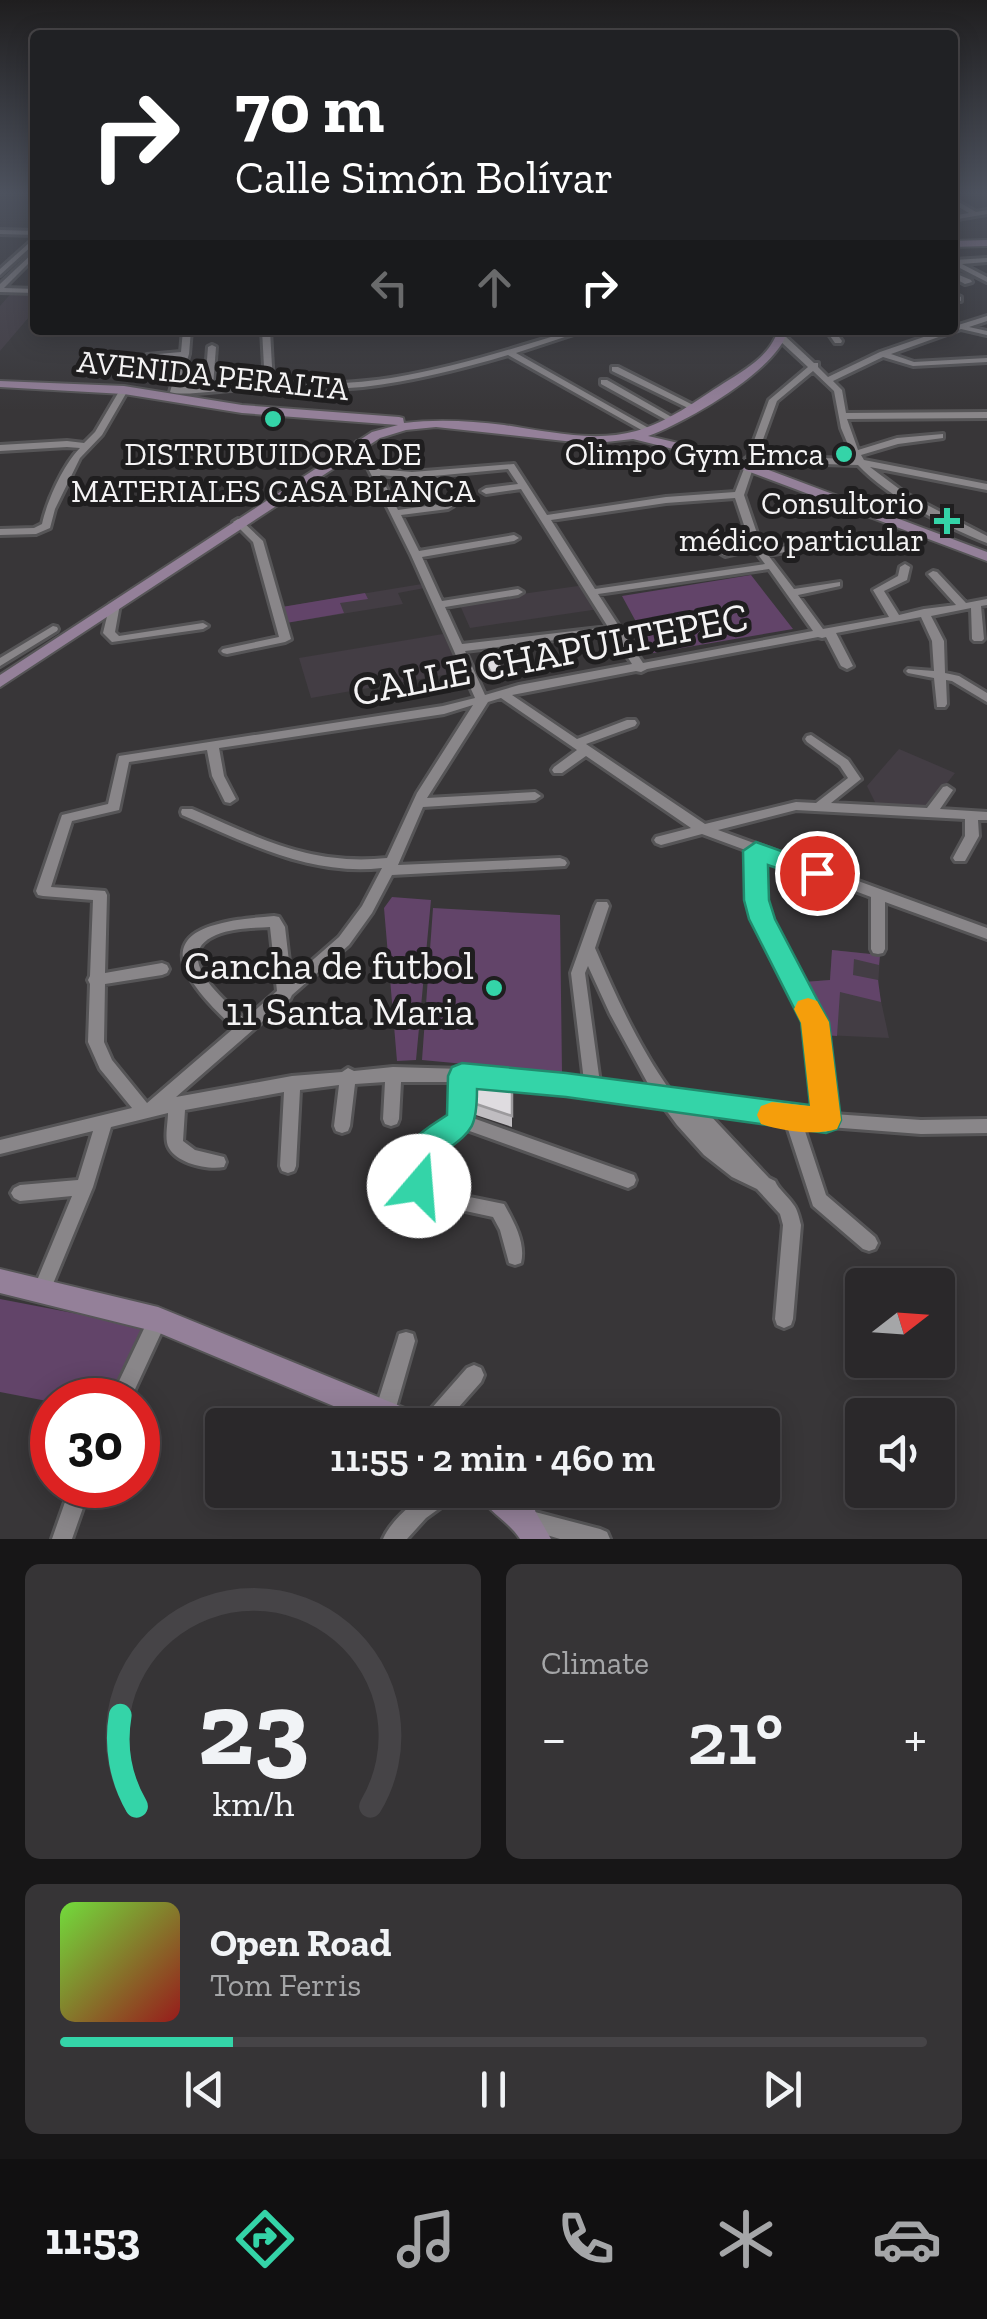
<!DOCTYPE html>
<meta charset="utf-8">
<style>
:root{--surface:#2a282a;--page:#363436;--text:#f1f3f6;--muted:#a5a6a8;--line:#464447;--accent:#34d4a8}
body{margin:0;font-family:"Zilla Slab",serif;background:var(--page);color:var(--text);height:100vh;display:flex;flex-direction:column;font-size:38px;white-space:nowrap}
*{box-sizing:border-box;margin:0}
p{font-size:32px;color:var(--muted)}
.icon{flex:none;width:55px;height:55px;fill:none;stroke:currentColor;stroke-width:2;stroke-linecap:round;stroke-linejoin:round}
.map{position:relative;height:1539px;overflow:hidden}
.details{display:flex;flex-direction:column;gap:25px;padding:25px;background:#171617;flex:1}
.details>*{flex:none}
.top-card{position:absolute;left:30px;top:30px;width:928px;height:305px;border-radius:10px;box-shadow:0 5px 25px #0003,0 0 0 2px var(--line);background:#202124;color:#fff;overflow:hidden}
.needle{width:65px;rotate:73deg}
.tools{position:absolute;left:845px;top:1268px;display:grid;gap:20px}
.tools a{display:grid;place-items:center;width:110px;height:110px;border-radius:10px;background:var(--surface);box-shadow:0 5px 25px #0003,0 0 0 2px var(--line);font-size:50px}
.speed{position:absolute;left:30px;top:1378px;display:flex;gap:20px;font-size:50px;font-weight:700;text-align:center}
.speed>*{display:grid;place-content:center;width:130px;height:130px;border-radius:50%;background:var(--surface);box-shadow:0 5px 25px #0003,0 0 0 2px var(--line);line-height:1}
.speed .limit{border:15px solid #d22;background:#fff;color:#111}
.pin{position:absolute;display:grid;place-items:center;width:85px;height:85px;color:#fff;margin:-42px;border:5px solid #fff;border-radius:50%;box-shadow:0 2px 10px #0007}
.me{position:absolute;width:110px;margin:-55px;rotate:18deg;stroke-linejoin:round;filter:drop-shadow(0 0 8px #0008)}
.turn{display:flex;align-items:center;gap:35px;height:210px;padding:0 40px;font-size:45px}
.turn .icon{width:130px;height:130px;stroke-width:2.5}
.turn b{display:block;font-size:70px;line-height:85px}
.lanes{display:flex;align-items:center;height:95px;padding:0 40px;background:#0003;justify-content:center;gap:50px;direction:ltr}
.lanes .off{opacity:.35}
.big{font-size:75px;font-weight:600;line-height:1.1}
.details .card{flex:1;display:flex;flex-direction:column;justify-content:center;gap:15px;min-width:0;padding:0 35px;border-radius:15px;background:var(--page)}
.details .dial{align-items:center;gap:0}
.dial svg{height:260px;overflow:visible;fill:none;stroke:var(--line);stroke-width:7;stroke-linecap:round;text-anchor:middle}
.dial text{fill:var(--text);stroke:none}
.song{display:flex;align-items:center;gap:30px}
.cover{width:120px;height:120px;border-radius:15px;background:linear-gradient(135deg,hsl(100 70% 55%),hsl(0 70% 35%))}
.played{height:10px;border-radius:5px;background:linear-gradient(90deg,var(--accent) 20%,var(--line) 20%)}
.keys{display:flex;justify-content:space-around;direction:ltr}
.heat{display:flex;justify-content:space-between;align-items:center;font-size:55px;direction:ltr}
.details .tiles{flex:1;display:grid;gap:25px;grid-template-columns:1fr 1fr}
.card:last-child{grid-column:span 2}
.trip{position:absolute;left:205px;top:1408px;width:575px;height:100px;border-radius:10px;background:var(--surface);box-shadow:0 5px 25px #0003,0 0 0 2px var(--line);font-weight:600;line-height:100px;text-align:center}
.menu{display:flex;height:160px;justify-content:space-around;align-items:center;background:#111011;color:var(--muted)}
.menu .icon{width:70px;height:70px}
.menu .selected{color:var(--accent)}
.menu b{font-size:45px;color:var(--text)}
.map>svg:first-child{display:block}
</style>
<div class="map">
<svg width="987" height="1539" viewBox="0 0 987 1539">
<rect width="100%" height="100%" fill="#383638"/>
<!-- built -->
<path fill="#433d44" d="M13,291L35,292V310L0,351V306Z
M428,583L430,587L398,593L403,604L286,623L282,607Z
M585,585L599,609L470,628L459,603Z
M443,634L461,672L311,698L299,658Z
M899,749L955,773L928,807L876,804L867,786Z
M832,950L880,955L878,987L889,1038L824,1035L804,982L830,980Z"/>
<!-- green -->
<path fill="#624469" d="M751,575L793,629L653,653L622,596Z
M365,593L368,599L340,603L344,613L286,623L282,607Z
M392,897L431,900L416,1060L397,1061L384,908Z
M433,908L560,915L562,1073L422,1060Z
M832,950L880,955L879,965L854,959L853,975L878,980L881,1002L840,992L837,1036L824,1035L804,982L830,980Z
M0,1299L146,1327L117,1400L52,1402L0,1392Z"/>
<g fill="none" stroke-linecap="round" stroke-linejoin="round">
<!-- street casing -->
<g stroke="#565557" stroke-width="6">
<path id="street" d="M952,198L976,212L987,210V214L952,220V216L969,213L952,203Z
M0,230L35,231V235L0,234Z
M29,243L34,244L0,275V269Z
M35,251V257L4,288L35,289V293L0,292V284Z
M987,258V262L962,264L987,277V282L952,264L954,260Z
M952,272L971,280L972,282L965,284L952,277Z
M952,293L961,297V301L952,299Z
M987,316V321L969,327L987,331V335L961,329L891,354L914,362L987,358V362L913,366L883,357L833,381L842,390L846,413L987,412V418L847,419L858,450L897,438L943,434V438L898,444L861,455L864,460L987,484V490L870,467L906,494L987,536V543C946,527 888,497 858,465L755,462L744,495L761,545L764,550L842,536L847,539L842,542L768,555L794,589L840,582V586L798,595L823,629L889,617L873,590L898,576L900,567L905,564L910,567L907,580L884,591L899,615L924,609L956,605L928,574L933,571L937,572L966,603L987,599V605L981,606L984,639L982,641H974L972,639L971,608L931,616L944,641L945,673L959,676L987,693V702L952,681L946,680L947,704L945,707H937L934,678L908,673L906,671L908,669L934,671L932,641L921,617L836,633L853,666L847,669L841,666L826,637L822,638L818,637L647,669L641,672L636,671L512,695L577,739L627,720H635L637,723L635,726L586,744L705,824L796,802L816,803L848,778L840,766L807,742L805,739L807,736L811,735L848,760L861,779L831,803L927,808L943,787L947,786L953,790L940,809L987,812V820H978L979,836L965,861H955L953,858L965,836V819L796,810L718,830L987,928V939L885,902V949L883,953L878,954L873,953L871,949V897L762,856L763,900L769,919L823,1023L833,1114L921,1120L987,1119V1133L921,1134L803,1125L826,1195L875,1237L878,1243L875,1249L869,1251L863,1249L813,1206L786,1123L707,1112L769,1178L775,1181C779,1190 787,1195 793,1204C798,1210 799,1218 801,1225L793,1319L791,1325L784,1328L777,1325L775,1319L783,1225L780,1214L757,1189L732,1177L704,1155L677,1125L663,1106L527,1088L471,1083L470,1117L634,1175L636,1180L634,1185L628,1188L464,1129L432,1154L428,1183L435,1190L504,1204C514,1222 526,1243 521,1263L515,1265L509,1263L500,1230L493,1217L424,1202L410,1186L418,1145L454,1118L455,1082H401L399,1119L397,1124L391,1126L385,1124L383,1119L385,1082L355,1084L350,1126L348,1131L342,1133L336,1131L334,1126L339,1085L300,1090L296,1166L294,1171L288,1173L282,1171L280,1166L284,1092L185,1110L183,1141L195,1150L224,1157L226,1162L224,1167C208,1170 178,1164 169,1148C164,1140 168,1123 168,1113L111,1127L93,1187L48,1296L42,1299L36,1296L33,1290L72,1196L20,1201L14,1198L11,1193L14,1188L20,1185L78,1180L93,1131L0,1154V1140L132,1108L100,1069L88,1042L90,984L88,980L90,976L93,900L43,896L38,895L36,891L62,815L108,804L119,756L443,706L475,698L411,555L356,444L357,442H363L377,469L412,472L514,464L547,515L666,497L735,492L747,461L745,459L748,457L769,400L808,367L779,340V336H785L814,363H818V367L828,377L880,352L944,330H952V327ZM813,371L834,391L841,428L854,459L757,456L777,401ZM508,469L518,484L486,488L481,491L486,494L521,489L608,627L462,644L445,607L518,595L523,592L518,589L442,601L422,557L514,541L519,538L514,535L419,551L401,515L448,509L453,506L448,503L398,510L380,475L412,478ZM735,498L750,543L721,551L720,553L725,556L754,549L765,564L595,589L551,520L666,503ZM769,569L813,631L643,663L598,594ZM612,633L632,664L519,685L485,695L465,651ZM501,698L577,750L554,767L552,770L554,773H562L586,756L691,828L656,837L654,840L656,843L661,845L702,834L748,851L749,900L755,919L807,1023L817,1112L672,1093C640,1049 617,999 595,948L609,906L607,902H597L595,906L571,973L584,1081L463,1069L393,1067L354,1071L348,1068L342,1072L292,1076L176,1097L286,1001L290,999L292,995L349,945L372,913L392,875L565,866L567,863L565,860L560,858L398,865L423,807L535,800L541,796L535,792L427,798L488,702ZM473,705L417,793L387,858C311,866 259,838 192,809H182L181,812L182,815C247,843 310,876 382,868L362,906L339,937L291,979L285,927L279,917L274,916C253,918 232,919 211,926C147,947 208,1003 234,1028L147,1103L112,1060L104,1042L105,984L162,975L167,973L169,969L167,965L162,963L105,973L107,895L105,891L51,887L72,821L119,810L129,762L207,750L212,776L225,802L230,803L236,799L224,776L219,748L444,714ZM270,927L277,991L245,1019C225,1001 169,955 216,935C232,928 252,928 270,927ZM588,966L610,1014L652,1091L600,1083L585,973Z
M183,330H191L189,354L179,387L205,386L208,347L212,345L216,347L213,386L265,385L262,330H270L273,385C313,385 352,384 391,378C453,368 514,348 574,330H586L516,353L652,430L645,432L508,355C461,369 413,381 363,387C319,391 275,390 231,390C213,391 183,396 170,392L180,357L147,359L143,357L147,355L181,352Z
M826,330H834L842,341L841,343H835Z
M612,367H618L697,407L690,409L612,371Z
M601,380H607L675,419L668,421L601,384Z
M121,388L128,390L102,435L80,458L55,509L50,528L36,534L0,535V529L34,528L42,524C47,501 63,465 80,448L67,447L0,451V445L67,441L84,443L95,432Z
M238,519L241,520L263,541L291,639L285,642L227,654L223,653L221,651L223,649L279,637L253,542L233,522Z
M115,601L120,604L115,632L119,636L203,623L208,626L203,629L112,642L103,633L110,604Z
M53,626L57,627L58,629L57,631L0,666V658Z
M158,1311L165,1314L167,1320L130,1400H110L151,1314Z
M406,1332L413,1334L415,1341L395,1411L392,1418L385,1421L378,1418L375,1411L397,1341L399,1334Z
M474,1365L481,1368L484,1375L481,1382L443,1425H420L423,1418L467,1368Z
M71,1485H91L72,1539H52Z
M431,1490H458L455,1497L426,1518L407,1539H383C392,1519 413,1503 431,1490Z
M517,1490H537L535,1512L600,1529L607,1532L610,1539H560L517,1526L514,1519Z"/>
</g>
<!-- secondary casing -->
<g stroke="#565557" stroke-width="4">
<path id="secondary" d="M987,240V246L952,247V241Z
M778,330H788C778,370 686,422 648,436L726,454L987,552V561L718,460L633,439L597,443L565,441L436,427L406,430L380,438L0,687V675L372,432L398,425L242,413L124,394L0,387V381L124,386L242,405L399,417L403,418L404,423C438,419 471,421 504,425C546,431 594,443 636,431C668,422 696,401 724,383C746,369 770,356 778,330Z
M0,1269L158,1307L422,1415L426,1425H379L157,1332L0,1293Z
M477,1490H513L534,1509L551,1539H520C508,1520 485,1511 477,1490Z"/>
</g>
<!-- street -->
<use href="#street" fill="#898689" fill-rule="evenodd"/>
<!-- secondary -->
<use href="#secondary" fill="#948099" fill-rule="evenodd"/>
</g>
<!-- wall -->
<path fill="#c0bdc1" d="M485,661L502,682L491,684L485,672Z
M477,1081L512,1082V1127L476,1115Z"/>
<!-- shaded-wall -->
<path fill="#9c9a9d" d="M502,671V682L491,684V673Z"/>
<!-- building -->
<path fill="#dfdce0" stroke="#9c9a9d" stroke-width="2.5" d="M496,659L502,671L491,673L485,661Z
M477,1081L512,1082V1116L476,1104Z"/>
<!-- sky -->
<linearGradient id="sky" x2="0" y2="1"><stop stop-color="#1f1e1f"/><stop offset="0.47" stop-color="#4d525e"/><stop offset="1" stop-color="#4d525e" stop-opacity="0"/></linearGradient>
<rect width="987" height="411" fill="url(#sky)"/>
<!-- route -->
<path fill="#34d4a8" stroke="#228a6d" stroke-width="2.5" d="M756,842L826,867L829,873L817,882L768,865L769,900L775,919L829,1022L841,1120L837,1129L826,1133L566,1097L477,1089C477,1131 471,1131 439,1156L430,1195L419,1199L408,1195C402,1182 404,1152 414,1140C422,1130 437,1122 447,1115L448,1076L452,1067L462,1063L566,1073L810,1105L801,1022L749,919L744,900L743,851Z"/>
<!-- slow -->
<path fill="#f59e0b" d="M808,998L817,1001L829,1022L841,1120L837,1129C816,1136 782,1131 761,1124L757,1115L761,1106L772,1102L810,1106L801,1023L794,1009L798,1001Z"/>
<!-- markers -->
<g fill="#34d4a8" stroke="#1f1e1f" stroke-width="4">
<circle cx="273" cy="419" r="10"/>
<circle cx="844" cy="454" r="10"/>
<path d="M942 506h10v10h10v10h-10v10h-10v-10h-10v-10h10z"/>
<circle cx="494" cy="988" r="10"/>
</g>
<g text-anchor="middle" stroke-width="10" stroke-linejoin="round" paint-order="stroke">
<!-- far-street labels -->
<g font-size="32" fill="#f4f3f4" stroke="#1f1e1f">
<text transform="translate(213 375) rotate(6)" y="11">AVENIDA PERALTA</text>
</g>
<!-- far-poi labels -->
<g font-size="32" fill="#f4f3f4" stroke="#1f1e1f" text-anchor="end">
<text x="273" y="465" text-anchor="middle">DISTRUBUIDORA DE<tspan x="273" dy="37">MATERIALES CASA BLANCA</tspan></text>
<text x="824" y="465">Olimpo Gym Emca</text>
<text x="924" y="514">Consultorio<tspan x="924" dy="37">médico particular</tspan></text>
</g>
<!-- street labels -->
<g font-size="40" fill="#f4f3f4" stroke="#1f1e1f">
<text transform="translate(550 654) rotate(-11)" y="14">CALLE CHAPULTEPEC</text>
</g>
<!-- poi labels -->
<g font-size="40" fill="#f4f3f4" stroke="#1f1e1f" text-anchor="end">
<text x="474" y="979">Cancha de futbol<tspan x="474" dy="46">11 Santa Maria</tspan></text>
</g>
</g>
</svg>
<div class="tools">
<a><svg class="needle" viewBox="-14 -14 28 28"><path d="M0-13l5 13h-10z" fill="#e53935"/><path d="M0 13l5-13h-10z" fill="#a5a6a8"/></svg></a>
<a><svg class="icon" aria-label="sound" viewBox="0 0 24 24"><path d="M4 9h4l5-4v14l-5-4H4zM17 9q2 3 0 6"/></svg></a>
</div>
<div class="speed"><div class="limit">30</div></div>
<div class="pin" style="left:817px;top:873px;background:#d93025"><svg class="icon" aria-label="arrive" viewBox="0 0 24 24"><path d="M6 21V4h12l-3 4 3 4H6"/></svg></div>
<svg class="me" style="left:419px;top:1186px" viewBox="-20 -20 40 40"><circle r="19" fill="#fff"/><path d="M0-13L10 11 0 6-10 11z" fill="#34d4a8"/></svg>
<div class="trip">11:55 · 2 min · 460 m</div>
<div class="top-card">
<div class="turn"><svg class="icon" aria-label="right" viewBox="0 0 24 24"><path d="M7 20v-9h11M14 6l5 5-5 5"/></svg><div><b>70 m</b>Calle Simón Bolívar</div></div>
<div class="lanes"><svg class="icon off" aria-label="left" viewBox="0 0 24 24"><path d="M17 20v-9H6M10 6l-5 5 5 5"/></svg><svg class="icon off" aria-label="ahead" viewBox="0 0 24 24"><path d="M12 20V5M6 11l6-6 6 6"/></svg><svg class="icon" aria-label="right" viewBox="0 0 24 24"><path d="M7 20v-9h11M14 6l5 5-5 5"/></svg></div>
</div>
</div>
<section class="details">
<div class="tiles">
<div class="card dial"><svg viewBox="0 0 100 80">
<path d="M14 69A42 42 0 1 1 86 69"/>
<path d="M14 69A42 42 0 0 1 9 41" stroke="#34d4a8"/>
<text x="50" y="56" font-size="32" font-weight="700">23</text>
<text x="50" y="72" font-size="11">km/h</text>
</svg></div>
<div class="card"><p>Climate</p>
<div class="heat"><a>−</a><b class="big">21°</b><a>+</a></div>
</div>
<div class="card">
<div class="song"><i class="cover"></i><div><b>Open Road</b><p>Tom Ferris</p></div></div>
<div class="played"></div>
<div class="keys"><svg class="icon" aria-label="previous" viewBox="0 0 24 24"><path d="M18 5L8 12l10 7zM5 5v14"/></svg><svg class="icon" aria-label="pause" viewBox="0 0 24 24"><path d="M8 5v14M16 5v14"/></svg><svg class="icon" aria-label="next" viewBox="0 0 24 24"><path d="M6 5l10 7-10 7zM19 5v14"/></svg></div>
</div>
</div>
</section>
<nav class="menu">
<b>11:53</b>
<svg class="icon selected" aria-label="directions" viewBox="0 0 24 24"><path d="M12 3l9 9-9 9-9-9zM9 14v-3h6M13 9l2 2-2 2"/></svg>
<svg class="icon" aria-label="music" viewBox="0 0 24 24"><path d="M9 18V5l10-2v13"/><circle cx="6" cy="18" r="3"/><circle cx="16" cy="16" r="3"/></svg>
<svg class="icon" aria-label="phone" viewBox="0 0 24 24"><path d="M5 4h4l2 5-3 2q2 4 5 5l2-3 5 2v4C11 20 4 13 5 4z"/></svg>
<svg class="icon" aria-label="climate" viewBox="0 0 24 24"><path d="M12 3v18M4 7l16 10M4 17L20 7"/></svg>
<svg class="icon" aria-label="car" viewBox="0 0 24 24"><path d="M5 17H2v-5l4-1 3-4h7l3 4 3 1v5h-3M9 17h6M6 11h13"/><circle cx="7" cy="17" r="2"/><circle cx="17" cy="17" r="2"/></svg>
</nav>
